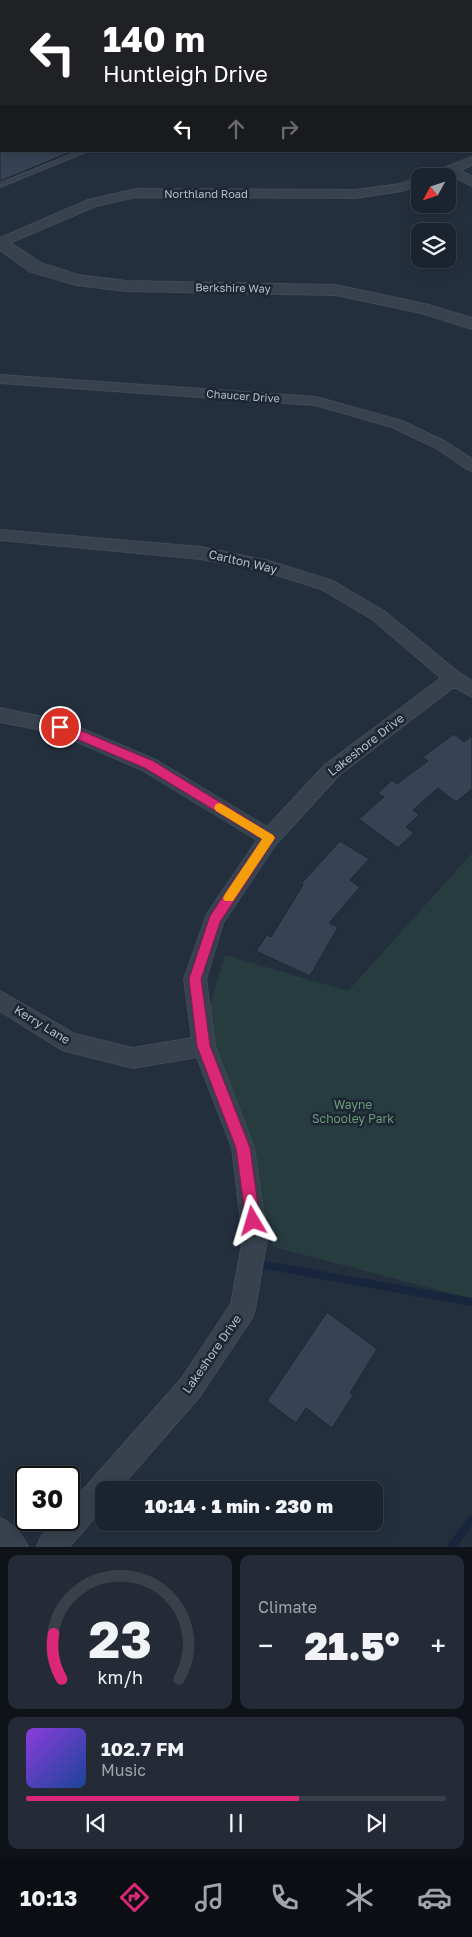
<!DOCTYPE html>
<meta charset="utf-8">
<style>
:root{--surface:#1b232e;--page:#242b36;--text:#f1f3f6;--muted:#a0a4aa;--line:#39404a;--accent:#db2777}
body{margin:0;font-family:"Golos Text",sans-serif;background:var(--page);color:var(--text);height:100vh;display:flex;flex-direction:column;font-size:19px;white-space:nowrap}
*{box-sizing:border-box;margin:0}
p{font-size:16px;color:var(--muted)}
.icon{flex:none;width:28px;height:28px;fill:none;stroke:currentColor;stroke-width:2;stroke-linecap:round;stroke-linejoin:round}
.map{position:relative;height:1547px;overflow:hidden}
.panel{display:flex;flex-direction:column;gap:8px;padding:8px;background:#0f1319;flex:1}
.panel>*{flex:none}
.guide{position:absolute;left:0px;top:0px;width:472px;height:152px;box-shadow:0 2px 12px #0003,0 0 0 1px var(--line);background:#202124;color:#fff;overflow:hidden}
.needle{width:32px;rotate:230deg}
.buttons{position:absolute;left:411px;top:168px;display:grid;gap:10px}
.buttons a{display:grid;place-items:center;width:45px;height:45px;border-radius:10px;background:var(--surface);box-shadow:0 2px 12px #0003,0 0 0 1px var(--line);font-size:25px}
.speed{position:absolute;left:15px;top:1466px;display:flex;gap:10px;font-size:25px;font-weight:700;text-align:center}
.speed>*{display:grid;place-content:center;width:65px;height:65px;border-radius:50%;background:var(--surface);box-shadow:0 2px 12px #0003,0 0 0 1px var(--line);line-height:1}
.speed .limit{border:2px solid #111;border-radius:8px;background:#fff;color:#111}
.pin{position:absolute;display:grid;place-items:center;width:42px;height:42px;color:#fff;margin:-21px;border:2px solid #fff;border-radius:50%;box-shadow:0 1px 5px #0007}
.me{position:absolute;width:55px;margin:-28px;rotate:353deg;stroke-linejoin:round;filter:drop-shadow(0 0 4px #0008)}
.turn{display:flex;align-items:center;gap:18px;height:105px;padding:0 20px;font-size:22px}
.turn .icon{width:65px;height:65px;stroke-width:2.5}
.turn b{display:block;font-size:35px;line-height:42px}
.lanes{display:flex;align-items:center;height:48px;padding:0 20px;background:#0003;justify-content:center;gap:25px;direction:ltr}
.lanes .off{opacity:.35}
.big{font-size:38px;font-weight:800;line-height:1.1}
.panel .widget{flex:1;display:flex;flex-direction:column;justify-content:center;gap:8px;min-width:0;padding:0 18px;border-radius:10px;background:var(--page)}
.panel .dial{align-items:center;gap:0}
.dial svg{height:130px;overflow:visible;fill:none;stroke:var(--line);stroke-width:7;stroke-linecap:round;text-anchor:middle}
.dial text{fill:var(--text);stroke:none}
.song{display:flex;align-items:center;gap:15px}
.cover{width:60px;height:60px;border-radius:8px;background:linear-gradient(135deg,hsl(270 70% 55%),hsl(220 70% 35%))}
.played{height:5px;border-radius:2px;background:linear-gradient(90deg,var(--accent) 65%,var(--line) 65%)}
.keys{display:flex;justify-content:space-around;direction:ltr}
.heat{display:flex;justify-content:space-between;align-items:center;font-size:28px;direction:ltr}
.panel .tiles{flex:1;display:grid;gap:8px;grid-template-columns:1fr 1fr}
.widget:last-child{grid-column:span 2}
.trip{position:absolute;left:95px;top:1481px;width:288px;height:50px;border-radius:10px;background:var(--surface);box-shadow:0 2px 12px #0003,0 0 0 1px var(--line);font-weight:800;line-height:50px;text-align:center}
.tab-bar{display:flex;height:80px;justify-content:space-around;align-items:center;background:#0b0e12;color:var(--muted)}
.tab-bar .icon{width:35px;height:35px}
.tab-bar .selected{color:var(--accent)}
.tab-bar b{font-size:22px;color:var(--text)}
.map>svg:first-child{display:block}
</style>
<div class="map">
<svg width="472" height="1547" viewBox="0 0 472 1547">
<rect width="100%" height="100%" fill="#242f3e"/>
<!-- green -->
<path fill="#263c3f" d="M472,853V1299L273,1247L207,1054L209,1008L225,955L348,991Z"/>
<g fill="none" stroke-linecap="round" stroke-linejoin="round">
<!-- stream -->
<path stroke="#17263c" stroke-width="8" d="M265,1265L472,1302
M451,1547L472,1519"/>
</g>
<!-- building -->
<path fill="#364354" stroke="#1f2835" d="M0,151H73L0,181Z
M454,734L464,742L472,736V789L456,802L438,788L413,810L419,815L406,827L414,833L398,848L359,819L384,797L378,793L392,780L397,784L428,761L423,757Z
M340,841L369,859L350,880L360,887L329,923L338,927L310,976L256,951L267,935L271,937L303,885L301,884Z
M327,1312L377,1349L350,1393L353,1395L332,1428L306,1408L296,1423L267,1401Z"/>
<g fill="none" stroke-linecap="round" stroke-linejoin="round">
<!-- service casing -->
<g stroke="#414a57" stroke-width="2">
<path id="service" d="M140,0H147L148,1H141Z
M372,0H380L381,1H373Z
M471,27H472V31H471Z
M79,151H88L0,187V183Z"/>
</g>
<!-- minor casing -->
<g stroke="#414a57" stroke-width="2">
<path id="minor" d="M472,157V165L460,170L472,177V186L449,174L429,176L431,173Z
M420,177V185L402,191L355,198L136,197L96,206L0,247V238L88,200L136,189L355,190L400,184Z
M0,375L316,397L402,421L446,442L472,459V471L467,469L436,448L392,427L315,405L0,383Z
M0,530L201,547L269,561L333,581L384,611L459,673L472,681V697L454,687L339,775L276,844L223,923L206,979L215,1046L254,1148L267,1239L255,1309L252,1318L200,1396L118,1490H104V1507L69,1547H37L41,1537L57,1520H69V1506L182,1378L231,1304L243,1239L232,1148L197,1057L133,1068L62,1050L0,1011V991L75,1034L133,1048L192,1038L184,979L207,914L257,840L142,770L57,733L0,722V708L66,722L156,760L267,827L325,765L441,678L372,619L321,589L267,572L201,559L0,540Z
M0,1518C13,1524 22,1534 28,1547H0Z"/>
</g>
<!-- tertiary casing -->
<g stroke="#414a57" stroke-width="2">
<path id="tertiary" d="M0,238L6,240L41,263L78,275L126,281L336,285L425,304L472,318V329L421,313L336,295L126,291L76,285L29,271L0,250Z"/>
</g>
<!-- secondary casing -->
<g stroke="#414a57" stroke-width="2">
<path id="secondary" d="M319,0H337L338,1H320Z
M0,42H1V52H0Z
M471,64H472V75H471Z"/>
</g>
<!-- service -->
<use href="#service" fill="#38414e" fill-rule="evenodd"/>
<!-- minor -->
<use href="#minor" fill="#38414e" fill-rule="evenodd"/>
<!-- tertiary -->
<use href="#tertiary" fill="#38414e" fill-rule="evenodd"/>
<!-- secondary -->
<use href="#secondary" fill="#465061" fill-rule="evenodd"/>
</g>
<!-- route -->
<path fill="#db2777" stroke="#8e194d" d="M60,722L153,761L273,835L275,838L220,922L201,979L210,1046L250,1148L260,1221L258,1226L253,1228L248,1226L246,1221L236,1148L197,1046L189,979L210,916L262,839L145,768L56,730L55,727Z"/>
<!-- slow -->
<path fill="#f59e0b" d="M220,803L273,835L275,838L233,901H225L223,898L225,894L262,839L216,811L214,808L216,804Z"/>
<g text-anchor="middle" stroke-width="5" stroke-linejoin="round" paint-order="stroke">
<!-- far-street labels -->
<g font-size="11" fill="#b4bcc9" stroke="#1d2633">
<text x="206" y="198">Northland Road</text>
<text transform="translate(233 288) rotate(1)" y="4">Berkshire Way</text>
<text transform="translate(243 396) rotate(4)" y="4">Chaucer Drive</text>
</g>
<!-- street labels -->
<g font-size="12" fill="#b4bcc9" stroke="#1d2633">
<text transform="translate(243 562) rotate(13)" y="4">Carlton Way</text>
<text transform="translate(366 745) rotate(-38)" y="4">Lakeshore Drive</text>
<text transform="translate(42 1025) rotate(31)" y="4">Kerry Lane</text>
<text transform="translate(212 1354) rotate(-55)" y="4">Lakeshore Drive</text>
</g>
<!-- park labels -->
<g font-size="12" fill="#6b9a76" stroke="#1d2633">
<text x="353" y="1109">Wayne<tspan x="353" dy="14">Schooley Park</tspan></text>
</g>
</g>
</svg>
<div class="buttons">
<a><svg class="needle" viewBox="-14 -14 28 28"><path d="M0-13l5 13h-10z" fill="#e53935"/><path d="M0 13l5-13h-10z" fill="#a0a4aa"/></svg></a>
<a><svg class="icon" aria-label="layers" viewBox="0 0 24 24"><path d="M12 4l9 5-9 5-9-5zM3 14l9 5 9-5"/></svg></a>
</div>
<div class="speed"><div class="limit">30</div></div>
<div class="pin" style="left:60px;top:727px;background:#d93025"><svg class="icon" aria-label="arrive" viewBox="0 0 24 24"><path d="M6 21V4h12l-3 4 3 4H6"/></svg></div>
<svg class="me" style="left:253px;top:1221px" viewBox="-20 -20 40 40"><path d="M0-17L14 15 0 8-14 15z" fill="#db2777" stroke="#fff" stroke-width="4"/></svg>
<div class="trip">10:14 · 1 min · 230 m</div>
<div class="guide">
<div class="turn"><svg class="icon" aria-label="left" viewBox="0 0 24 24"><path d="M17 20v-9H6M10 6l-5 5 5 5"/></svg><div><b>140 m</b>Huntleigh Drive</div></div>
<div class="lanes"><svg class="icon" aria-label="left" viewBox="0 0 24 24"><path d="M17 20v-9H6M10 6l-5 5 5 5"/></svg><svg class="icon off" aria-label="ahead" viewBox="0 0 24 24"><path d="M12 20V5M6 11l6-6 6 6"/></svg><svg class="icon off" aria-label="right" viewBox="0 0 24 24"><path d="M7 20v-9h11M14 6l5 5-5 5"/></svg></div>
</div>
</div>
<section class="panel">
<div class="tiles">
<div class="widget dial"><svg viewBox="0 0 100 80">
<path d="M14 69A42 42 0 1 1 86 69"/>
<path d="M14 69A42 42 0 0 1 9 41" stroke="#db2777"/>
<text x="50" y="56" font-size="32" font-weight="700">23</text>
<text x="50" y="72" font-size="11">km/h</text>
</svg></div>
<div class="widget"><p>Climate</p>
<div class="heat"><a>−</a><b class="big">21.5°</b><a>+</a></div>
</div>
<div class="widget">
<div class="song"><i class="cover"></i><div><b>102.7 FM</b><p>Music</p></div></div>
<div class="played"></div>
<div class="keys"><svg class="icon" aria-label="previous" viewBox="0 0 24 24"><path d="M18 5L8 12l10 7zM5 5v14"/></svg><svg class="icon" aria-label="pause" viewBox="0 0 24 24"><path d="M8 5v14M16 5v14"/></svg><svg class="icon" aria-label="next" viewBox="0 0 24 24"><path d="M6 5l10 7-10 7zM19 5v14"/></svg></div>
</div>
</div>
</section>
<nav class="tab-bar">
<b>10:13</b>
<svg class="icon selected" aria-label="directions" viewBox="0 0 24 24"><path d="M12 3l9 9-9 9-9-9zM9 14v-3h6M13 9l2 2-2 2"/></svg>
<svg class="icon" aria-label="music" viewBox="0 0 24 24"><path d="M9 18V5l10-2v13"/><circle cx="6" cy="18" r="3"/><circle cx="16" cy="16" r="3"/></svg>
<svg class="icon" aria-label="phone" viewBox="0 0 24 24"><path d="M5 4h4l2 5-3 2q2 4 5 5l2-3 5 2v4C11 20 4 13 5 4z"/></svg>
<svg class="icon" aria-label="climate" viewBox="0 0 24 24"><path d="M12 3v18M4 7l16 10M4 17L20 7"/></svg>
<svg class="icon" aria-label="car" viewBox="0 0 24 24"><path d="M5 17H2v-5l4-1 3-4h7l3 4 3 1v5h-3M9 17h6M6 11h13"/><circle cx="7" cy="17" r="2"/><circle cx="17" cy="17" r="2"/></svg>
</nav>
